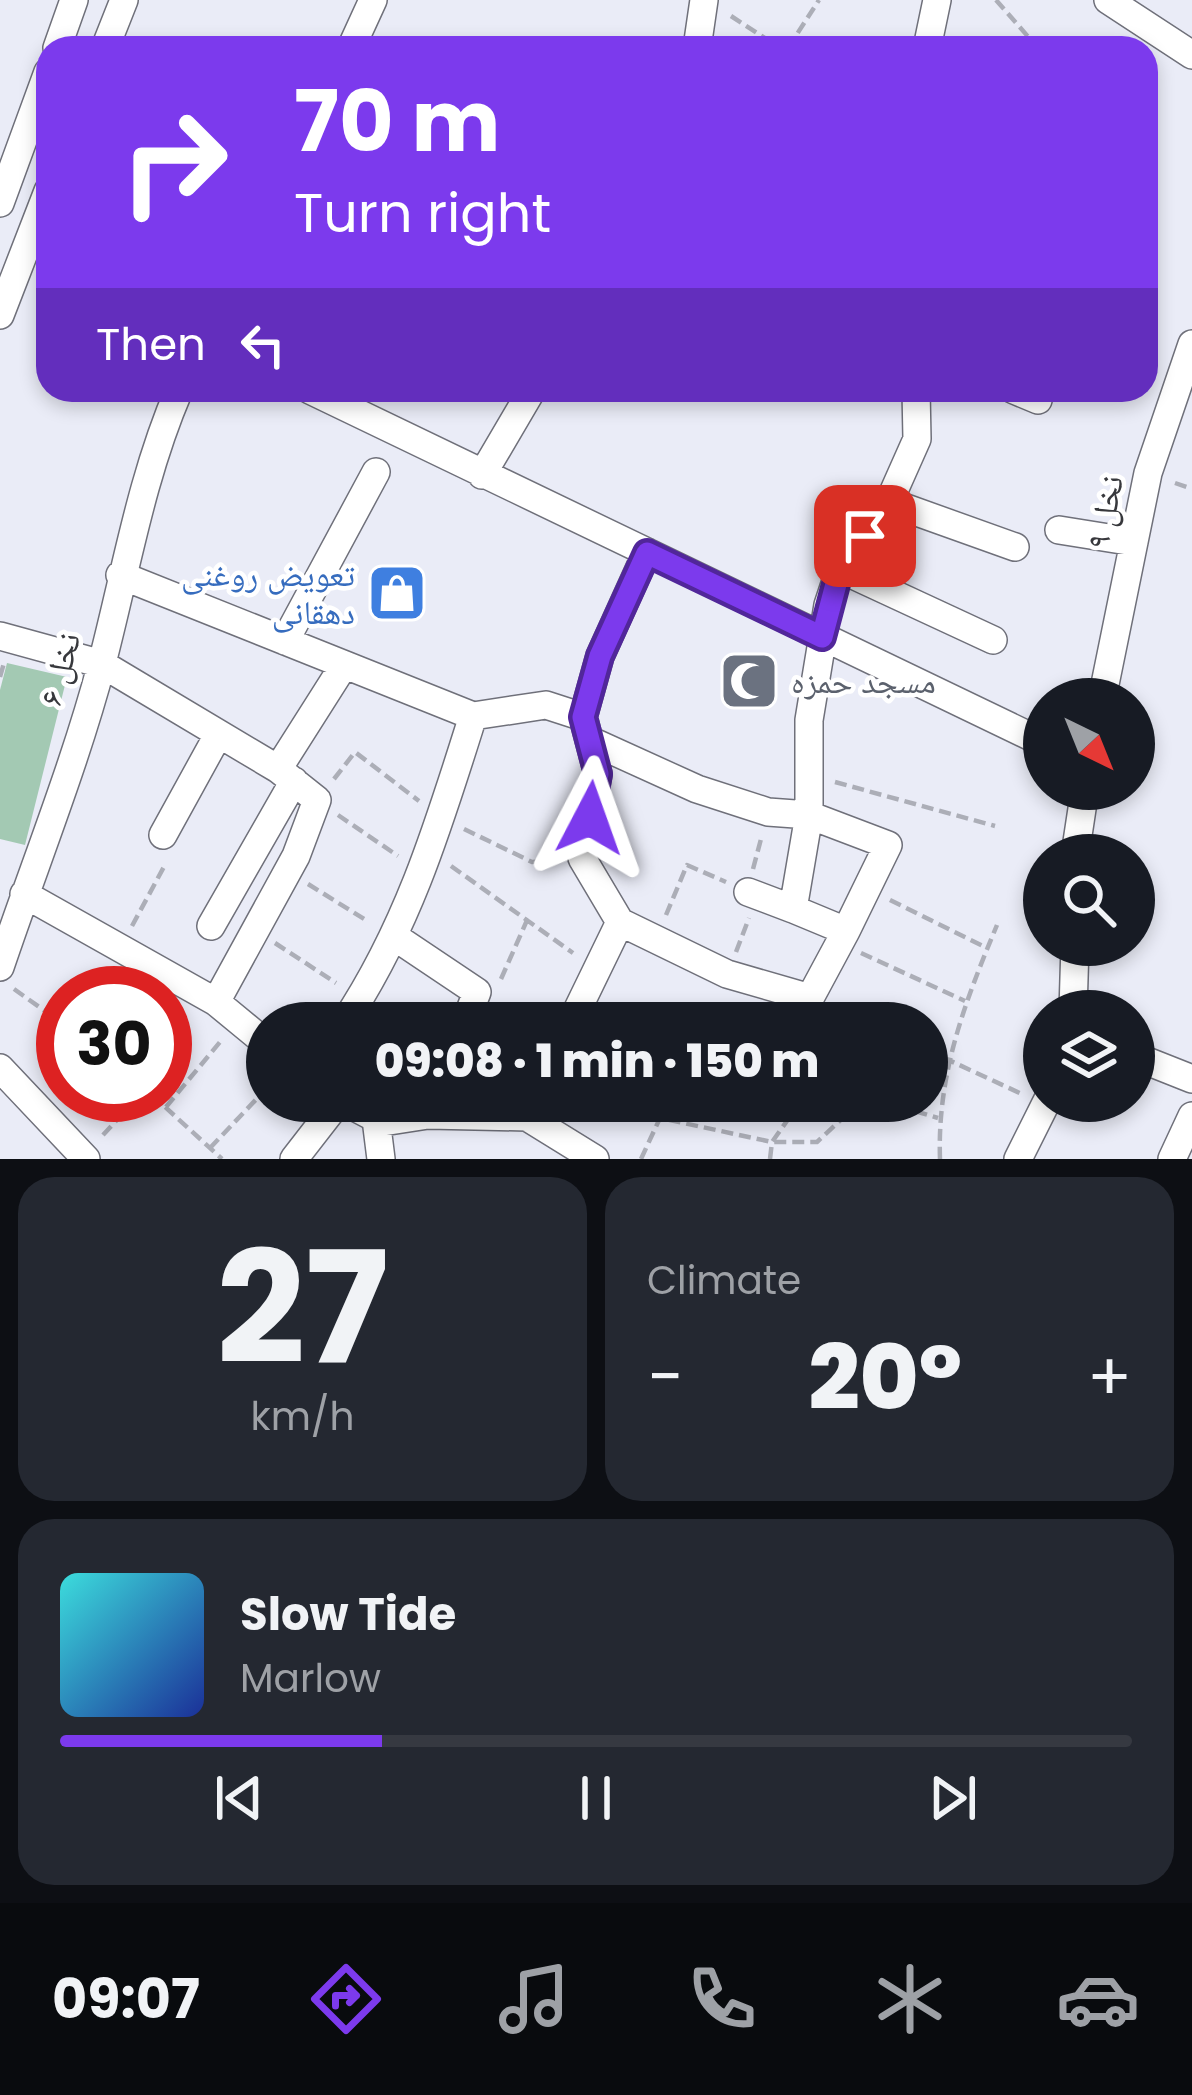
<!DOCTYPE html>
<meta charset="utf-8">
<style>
:root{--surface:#171b24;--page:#242831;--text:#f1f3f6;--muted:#9ea1a6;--line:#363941;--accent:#7c3aed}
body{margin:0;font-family:Poppins,"Noto Naskh Arabic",sans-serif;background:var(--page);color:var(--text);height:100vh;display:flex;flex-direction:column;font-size:45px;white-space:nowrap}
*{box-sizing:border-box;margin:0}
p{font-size:39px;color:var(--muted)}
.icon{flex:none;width:66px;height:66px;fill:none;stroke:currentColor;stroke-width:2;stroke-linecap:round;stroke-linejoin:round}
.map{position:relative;height:1159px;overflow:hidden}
.side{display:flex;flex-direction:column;gap:18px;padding:18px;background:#0d0f14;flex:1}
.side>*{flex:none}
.guide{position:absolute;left:36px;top:36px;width:1122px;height:366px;border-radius:36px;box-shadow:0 6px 18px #0003;background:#7c3aed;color:#fff;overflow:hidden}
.needle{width:78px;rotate:137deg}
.fabs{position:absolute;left:1023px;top:678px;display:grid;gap:24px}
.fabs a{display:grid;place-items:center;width:132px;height:132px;border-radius:50%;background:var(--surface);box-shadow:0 6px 18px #0003;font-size:60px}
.speed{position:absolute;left:36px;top:966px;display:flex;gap:24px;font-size:60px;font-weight:700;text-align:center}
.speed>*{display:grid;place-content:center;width:156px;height:156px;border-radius:50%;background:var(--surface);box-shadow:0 6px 18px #0003;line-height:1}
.speed .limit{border:18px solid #d22;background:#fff;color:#111}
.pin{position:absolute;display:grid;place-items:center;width:102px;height:102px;color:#fff;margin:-51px;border-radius:24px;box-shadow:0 6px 18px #0006}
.me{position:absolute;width:132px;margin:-66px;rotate:4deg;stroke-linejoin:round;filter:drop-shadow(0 0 9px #0008)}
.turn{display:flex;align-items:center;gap:42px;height:252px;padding:0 60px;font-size:54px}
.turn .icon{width:156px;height:156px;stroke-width:2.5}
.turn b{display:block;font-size:84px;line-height:102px}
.then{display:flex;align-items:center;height:114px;padding:0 60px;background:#0003;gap:24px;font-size:45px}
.big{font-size:90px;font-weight:800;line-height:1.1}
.side .card{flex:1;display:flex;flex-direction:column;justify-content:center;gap:18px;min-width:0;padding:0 42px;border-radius:36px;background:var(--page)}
.side .dial{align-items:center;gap:0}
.dial b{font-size:156px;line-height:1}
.song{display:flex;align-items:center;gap:36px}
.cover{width:144px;height:144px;border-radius:18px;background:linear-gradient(135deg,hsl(180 70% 55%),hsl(230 70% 35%))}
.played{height:12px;border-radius:6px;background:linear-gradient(90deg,var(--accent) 30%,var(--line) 30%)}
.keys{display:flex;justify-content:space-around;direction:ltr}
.heat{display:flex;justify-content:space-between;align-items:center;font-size:66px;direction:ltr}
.side .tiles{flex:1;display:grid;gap:18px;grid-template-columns:1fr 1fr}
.card:last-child{grid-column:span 2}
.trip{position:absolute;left:246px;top:1002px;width:702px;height:120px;border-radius:60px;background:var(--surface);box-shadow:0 6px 18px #0003;font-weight:800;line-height:120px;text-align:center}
.menu{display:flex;height:192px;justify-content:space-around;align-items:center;background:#090b0e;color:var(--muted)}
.menu .icon{width:84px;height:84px}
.menu .selected{color:var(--accent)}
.menu b{font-size:54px;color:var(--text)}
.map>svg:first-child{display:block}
</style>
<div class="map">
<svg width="1192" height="1159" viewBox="0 0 1192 1159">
<rect width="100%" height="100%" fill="#eaecf7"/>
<!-- green -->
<path fill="#a3c9b3" d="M7,663L67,677L25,845L0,839V690Z"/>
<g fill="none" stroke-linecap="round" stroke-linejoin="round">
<!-- minor casing -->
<g stroke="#6f707a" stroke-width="30">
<path id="minor" d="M1108,0L1192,55
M57,48L74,0
M105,48L124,0
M351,48L373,0
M697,48L704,0
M927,48L937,0
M0,203L48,72
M0,315L48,191
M310,390L1044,743
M1014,390L1038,400
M482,475L532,390
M889,502L1015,547
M1059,530L1134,542
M647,552L600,656L583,717L598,774L582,858L620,922L727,974L810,998L846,931L793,909L809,815V720L828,605L840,569L889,502L917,439L916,390
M840,569L993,640
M120,575L473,716
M0,636L102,664L278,769L317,800L296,856L216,1002
M285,641L376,472
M1102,699L1148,473L1192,344
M589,740L697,789L768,812L809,815L888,845L846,931
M278,769L344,665
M163,835L218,735
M1075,855L1085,789
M748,892L793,909
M24,894L216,1002L267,1044
M211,926L294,781
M395,937L477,992L465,1023
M0,967C34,866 75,765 102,663C126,571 141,478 179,390
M1073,1011L1075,945
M344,1023C408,927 439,824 473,716L546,705L583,717
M571,1023L620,922
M1134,1056L1192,1079
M0,1068L86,1159
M343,1101L383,1122L428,1115L527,1117L595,1159
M376,1119L381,1159
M294,1159L339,1101
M1018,1159L1047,1101
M1172,1159L1192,1116"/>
</g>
<!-- path -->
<path stroke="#acaeb7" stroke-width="4.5" stroke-dasharray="12 6" stroke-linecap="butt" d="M996,0L1038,48
M731,16L780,48
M788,48L819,0
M1175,483L1192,489
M0,677L4,663
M334,779L355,752L419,801
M835,782L995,826
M338,815L398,856
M464,829L532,862L559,860
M451,866L573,953
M753,869L761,839
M308,884L369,922
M890,900L987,948
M666,915L687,865L726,882
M132,926L166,863
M275,943L336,983
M736,952L749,918
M861,953L965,1001
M501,979L528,918
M14,989L63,1024
M836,1008L869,1023
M927,1050L1024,1095
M152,1095L222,1159
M881,1101L938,1118
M166,1107L220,1042
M103,1135L140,1095
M210,1148L267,1088
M641,1159L660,1118L772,1142H817L861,1101
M770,1159L772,1142L801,1101
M940,1159C937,1074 965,1002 997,925"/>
<!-- minor -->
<use href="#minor" stroke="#fff" stroke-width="27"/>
</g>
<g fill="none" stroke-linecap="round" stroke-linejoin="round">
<!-- route casing -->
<g stroke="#51269a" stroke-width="30">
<path id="route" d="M590,818L598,774L583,717L600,656L647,553L822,637L840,569L865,536"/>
</g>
<!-- route -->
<use href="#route" stroke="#7c3aed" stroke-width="21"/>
</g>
<!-- icons -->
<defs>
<g id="shop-square" transform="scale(3)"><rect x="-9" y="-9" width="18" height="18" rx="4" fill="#3f7fe0" stroke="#fff"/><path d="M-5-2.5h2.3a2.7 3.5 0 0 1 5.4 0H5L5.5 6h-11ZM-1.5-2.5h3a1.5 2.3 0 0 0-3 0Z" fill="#fff"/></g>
<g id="mosque-square" transform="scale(3)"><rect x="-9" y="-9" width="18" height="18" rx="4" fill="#6b7280" stroke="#fff"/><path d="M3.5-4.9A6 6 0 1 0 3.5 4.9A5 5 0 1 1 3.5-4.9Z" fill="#fff"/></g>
</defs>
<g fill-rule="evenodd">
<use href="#shop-square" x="397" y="593"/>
<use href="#mosque-square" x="749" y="681"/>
</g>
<g text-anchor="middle" stroke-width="9" stroke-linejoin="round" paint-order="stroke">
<!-- street labels -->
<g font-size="33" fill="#37383c" stroke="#fff">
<text transform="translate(1104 512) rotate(-78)" y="12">نخل ۹</text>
<text transform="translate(59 669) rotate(-74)" y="12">نخل ۶</text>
</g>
<!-- shop labels -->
<g font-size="33" fill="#366cbe" stroke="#fff" text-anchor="end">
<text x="355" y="586">تعویض روغنی<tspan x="355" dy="38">دهقانی</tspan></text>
</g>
<!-- worship labels -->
<g font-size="33" fill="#5b616d" stroke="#fff" text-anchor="start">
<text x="791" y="693">مسجد حمزه</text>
</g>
</g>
</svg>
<div class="fabs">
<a><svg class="needle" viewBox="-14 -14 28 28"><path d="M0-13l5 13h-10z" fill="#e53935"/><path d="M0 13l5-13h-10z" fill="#9ea1a6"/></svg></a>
<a><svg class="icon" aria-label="search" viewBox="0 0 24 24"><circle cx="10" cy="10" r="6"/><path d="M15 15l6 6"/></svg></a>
<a><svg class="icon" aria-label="layers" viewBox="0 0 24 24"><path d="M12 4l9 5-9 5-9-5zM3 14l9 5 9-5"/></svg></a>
</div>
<div class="speed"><div class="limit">30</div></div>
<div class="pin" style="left:865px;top:536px;background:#d93025"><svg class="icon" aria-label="arrive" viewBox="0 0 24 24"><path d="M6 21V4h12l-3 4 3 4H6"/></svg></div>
<svg class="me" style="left:590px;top:818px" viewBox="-20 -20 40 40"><path d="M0-17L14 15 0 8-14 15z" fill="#7c3aed" stroke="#fff" stroke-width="4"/></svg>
<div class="trip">09:08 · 1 min · 150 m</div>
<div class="guide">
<div class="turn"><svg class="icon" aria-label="right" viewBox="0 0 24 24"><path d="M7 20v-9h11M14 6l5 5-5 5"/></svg><div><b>70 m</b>Turn right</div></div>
<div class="then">Then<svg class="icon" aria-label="left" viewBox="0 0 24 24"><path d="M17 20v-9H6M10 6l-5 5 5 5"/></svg></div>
</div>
</div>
<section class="side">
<div class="tiles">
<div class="card dial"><b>27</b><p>km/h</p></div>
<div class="card"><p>Climate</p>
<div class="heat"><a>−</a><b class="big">20°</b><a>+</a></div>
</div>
<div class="card">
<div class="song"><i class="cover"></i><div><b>Slow Tide</b><p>Marlow</p></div></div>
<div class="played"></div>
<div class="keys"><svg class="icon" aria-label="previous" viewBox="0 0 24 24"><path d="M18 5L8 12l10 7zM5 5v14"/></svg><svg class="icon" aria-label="pause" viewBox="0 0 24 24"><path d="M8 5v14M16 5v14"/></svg><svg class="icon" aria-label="next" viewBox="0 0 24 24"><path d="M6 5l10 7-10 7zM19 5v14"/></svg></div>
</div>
</div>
</section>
<nav class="menu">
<b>09:07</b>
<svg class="icon selected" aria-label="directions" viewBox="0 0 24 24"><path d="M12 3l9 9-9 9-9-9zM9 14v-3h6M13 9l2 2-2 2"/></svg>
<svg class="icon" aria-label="music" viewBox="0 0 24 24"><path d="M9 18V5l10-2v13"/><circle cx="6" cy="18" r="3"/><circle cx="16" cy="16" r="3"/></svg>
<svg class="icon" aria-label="phone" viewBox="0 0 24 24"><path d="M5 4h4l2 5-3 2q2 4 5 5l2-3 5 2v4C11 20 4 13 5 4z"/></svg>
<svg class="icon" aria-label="climate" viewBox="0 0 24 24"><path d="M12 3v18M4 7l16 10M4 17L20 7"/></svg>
<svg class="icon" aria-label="car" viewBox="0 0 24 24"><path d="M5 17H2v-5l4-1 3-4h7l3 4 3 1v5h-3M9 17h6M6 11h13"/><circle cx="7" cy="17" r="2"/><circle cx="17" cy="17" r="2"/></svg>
</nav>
